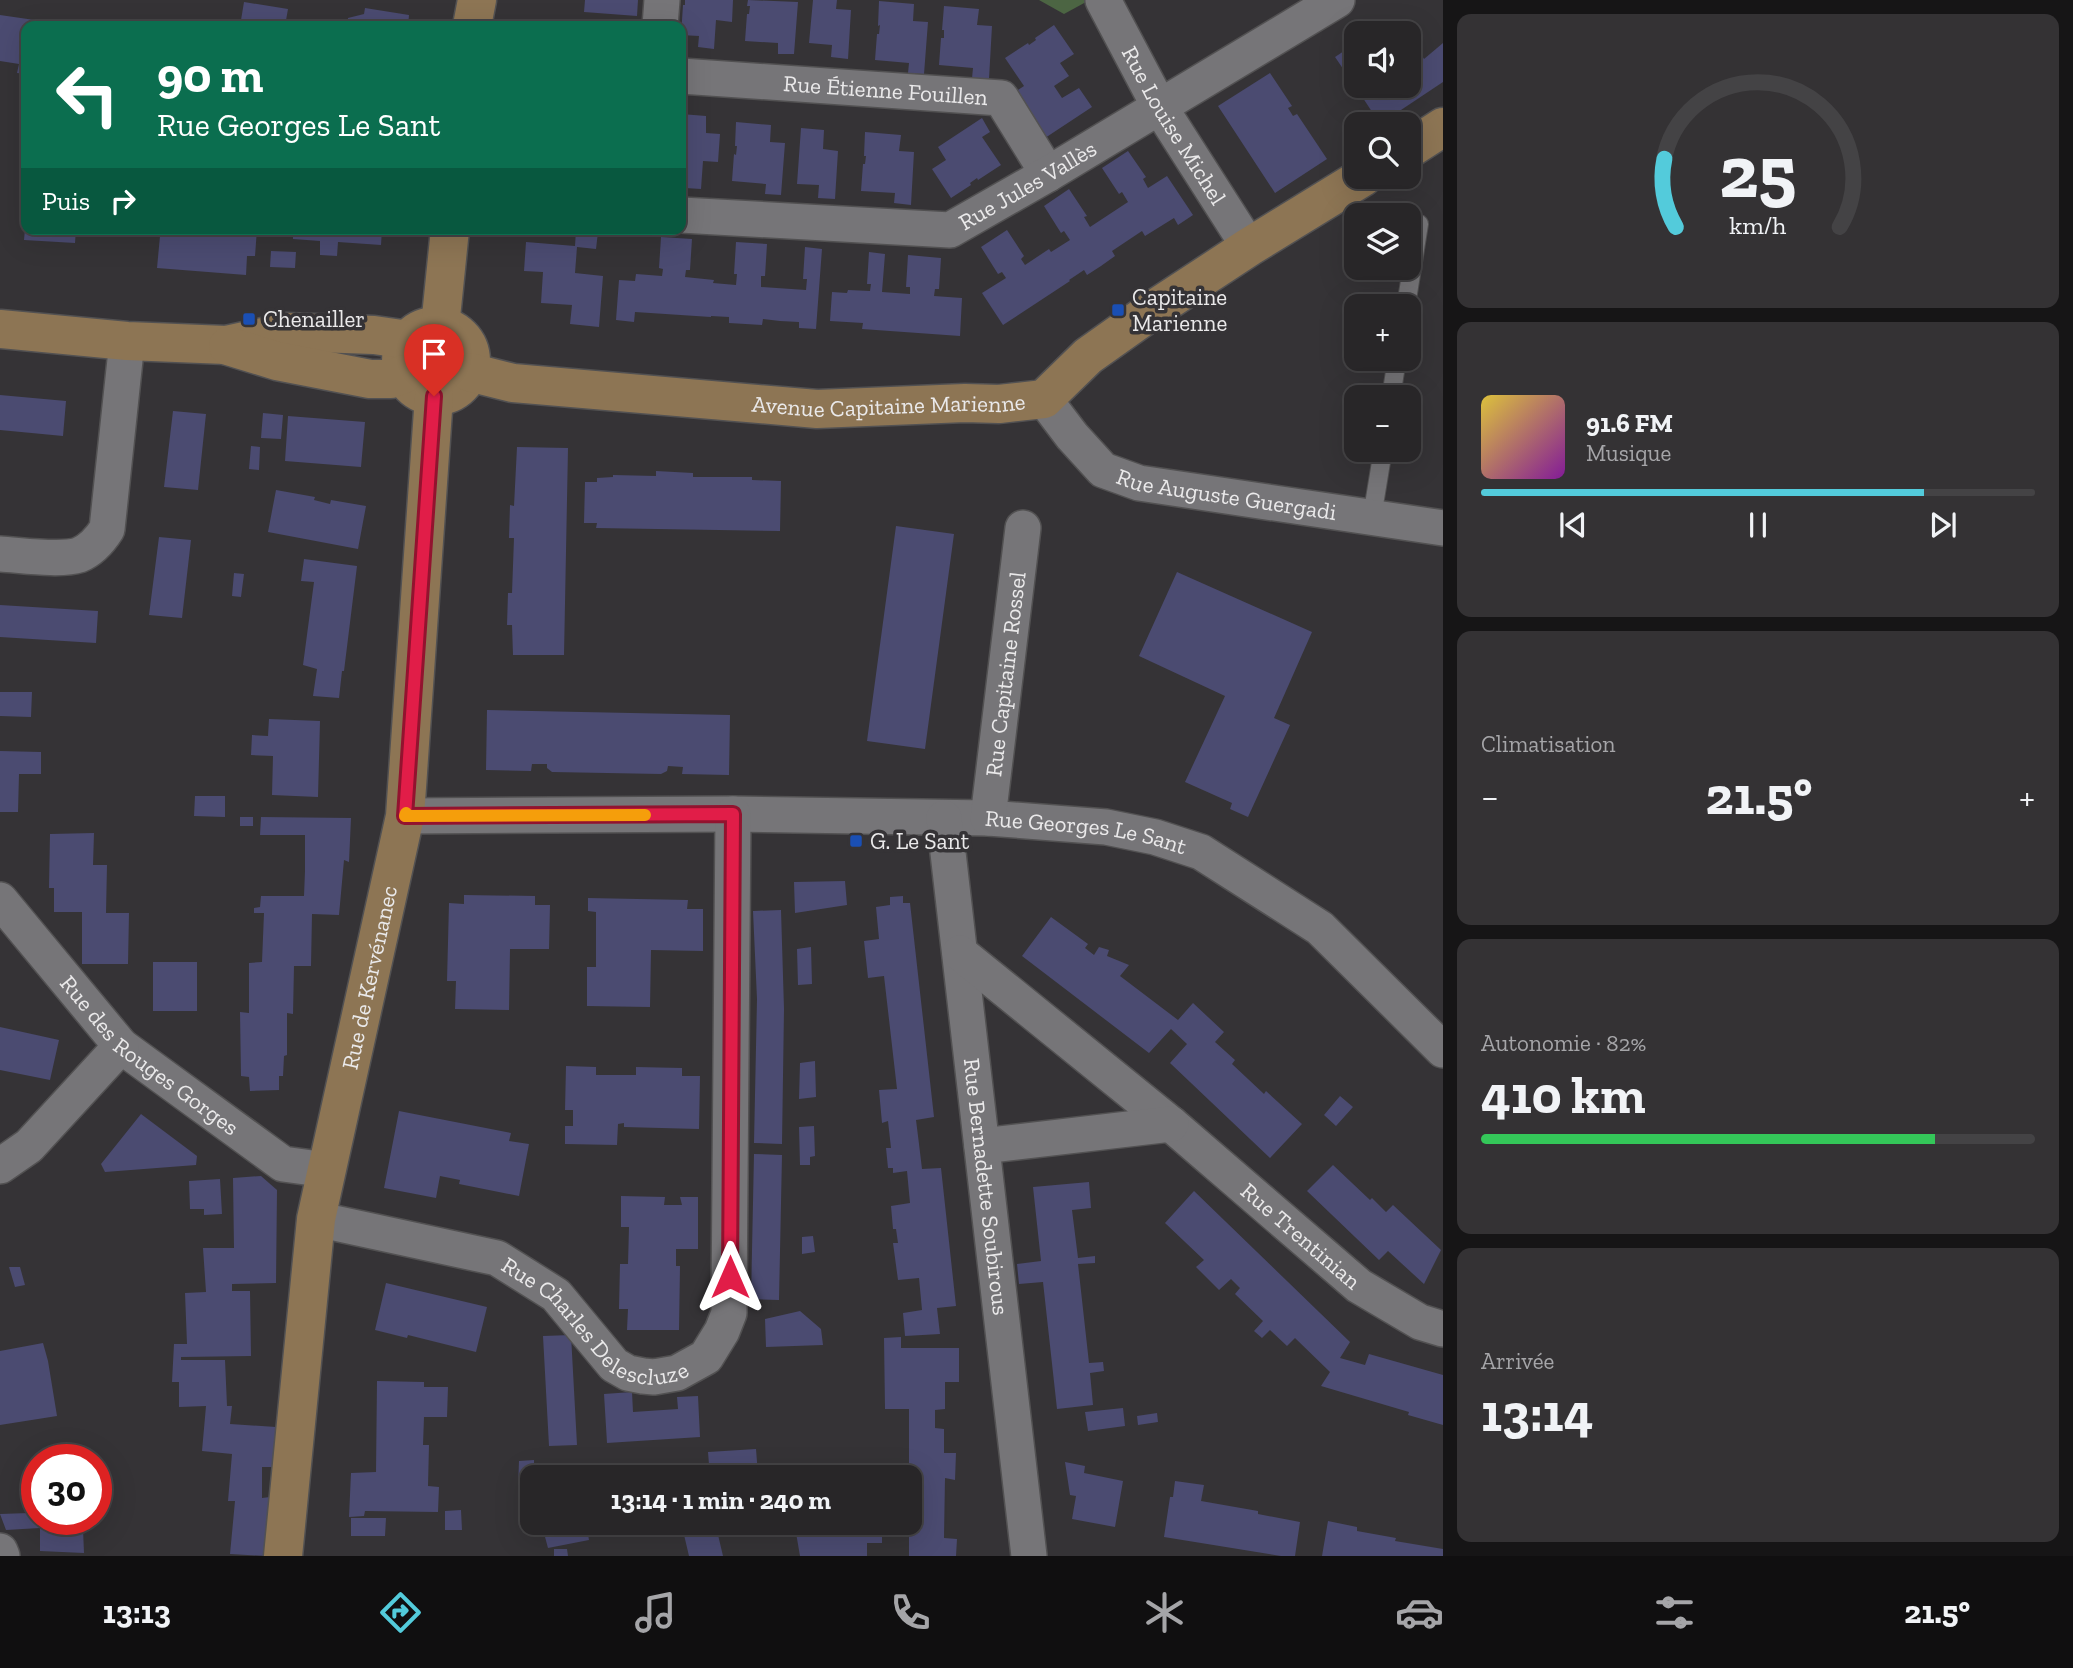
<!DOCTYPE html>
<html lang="fr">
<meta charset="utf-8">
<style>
:root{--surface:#282628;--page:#343234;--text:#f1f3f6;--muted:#a5a5a8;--line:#444345;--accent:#53cbdb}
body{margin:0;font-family:"Zilla Slab",serif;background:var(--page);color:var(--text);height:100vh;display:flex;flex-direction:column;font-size:26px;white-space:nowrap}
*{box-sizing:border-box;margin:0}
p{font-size:23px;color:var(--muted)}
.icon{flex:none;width:38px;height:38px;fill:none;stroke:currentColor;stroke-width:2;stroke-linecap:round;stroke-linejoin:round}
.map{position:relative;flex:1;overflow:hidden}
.sheet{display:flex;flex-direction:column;gap:14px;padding:14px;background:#161516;width:630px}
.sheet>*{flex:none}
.top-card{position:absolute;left:21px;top:21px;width:665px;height:214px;border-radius:14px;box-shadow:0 7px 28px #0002,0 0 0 2px var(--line);background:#0b6e4f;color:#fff;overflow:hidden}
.fabs{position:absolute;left:1344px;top:21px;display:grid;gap:14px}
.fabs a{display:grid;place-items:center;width:77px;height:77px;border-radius:14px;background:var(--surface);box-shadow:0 7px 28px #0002,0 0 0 2px var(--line);font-size:35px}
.speed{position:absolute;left:21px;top:1444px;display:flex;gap:14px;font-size:35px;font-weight:700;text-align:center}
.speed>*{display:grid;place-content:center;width:91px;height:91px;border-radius:50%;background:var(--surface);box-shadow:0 7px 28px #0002,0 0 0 2px var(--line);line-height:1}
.speed .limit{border:10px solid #d22;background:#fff;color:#111}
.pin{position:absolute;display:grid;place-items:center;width:60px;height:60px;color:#fff;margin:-72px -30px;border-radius:50% 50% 50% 0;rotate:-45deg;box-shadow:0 0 7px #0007}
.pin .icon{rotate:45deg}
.me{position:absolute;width:77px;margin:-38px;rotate:0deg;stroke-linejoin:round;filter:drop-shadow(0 0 5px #0008)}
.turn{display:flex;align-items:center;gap:24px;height:147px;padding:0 21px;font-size:32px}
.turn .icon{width:91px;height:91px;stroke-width:2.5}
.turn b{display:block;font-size:49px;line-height:60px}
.then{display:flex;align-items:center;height:66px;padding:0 21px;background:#0003;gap:14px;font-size:26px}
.big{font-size:52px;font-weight:800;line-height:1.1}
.sheet .widget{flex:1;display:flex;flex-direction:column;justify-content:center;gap:10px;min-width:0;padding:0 24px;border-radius:14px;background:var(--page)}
.sheet .dial{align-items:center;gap:0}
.dial svg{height:182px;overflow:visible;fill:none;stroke:var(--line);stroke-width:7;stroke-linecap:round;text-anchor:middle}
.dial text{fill:var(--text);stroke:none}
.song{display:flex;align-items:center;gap:21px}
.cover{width:84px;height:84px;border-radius:10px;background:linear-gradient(135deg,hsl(50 70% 55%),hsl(290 70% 35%))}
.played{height:7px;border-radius:4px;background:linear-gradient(90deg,var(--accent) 80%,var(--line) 80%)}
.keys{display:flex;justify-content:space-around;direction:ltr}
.heat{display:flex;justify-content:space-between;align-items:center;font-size:38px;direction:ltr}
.charge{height:10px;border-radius:5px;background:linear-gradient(90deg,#34c759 82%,var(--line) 0)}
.trip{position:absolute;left:520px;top:1465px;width:402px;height:70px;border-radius:14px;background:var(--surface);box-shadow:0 7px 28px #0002,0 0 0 2px var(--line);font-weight:800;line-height:70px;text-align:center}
.menu{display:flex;height:112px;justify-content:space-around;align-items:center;background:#100f10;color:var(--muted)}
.menu .icon{width:49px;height:49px}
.menu .current{color:var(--accent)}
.menu b{font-size:32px;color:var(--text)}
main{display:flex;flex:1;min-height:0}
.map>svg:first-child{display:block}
</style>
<main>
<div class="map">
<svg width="1443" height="1556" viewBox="0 0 1443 1556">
<rect width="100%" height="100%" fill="#353336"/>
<!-- green -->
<path fill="#4c6543" d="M1039,0H1085L1086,2L1064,14Z"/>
<!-- building -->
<path fill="#4b4b71" d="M585,0H638L637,16L584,12Z
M685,0H733L732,22L716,20L714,49L698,47L699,36L681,35L683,5H685Z
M748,0L798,2L794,54H778V43L745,41L747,14H749L750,6H747Z
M813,0H837L836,9L851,10L848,59L831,57L832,45L809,43Z
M879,1L914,4L913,21L928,22L924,74L908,73L909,63L875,60L877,34H879L880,25L878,26Z
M244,2L288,9L285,26H240Z
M944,6L979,9L977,25L992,26L989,79L972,78L973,68L939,65L941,38H944V30H942Z
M365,8L409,15L408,26H347L348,18L364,14Z
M0,15L69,25V26H26V74L17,73L19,64L0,61Z
M1384,24L1390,33H1371Z
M1054,25L1074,54L1060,63L1069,76L1054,86L1062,98L1079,88L1092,107L1045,138L1015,92L1024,86L1005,58L1028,43L1029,45L1036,40L1035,38Z
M1356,43V83L1353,78L1350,79L1335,57Z
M1443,43V82L1380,124L1359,92L1361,91L1358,86H1409V59L1420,52L1424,59Z
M1270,73L1292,106L1288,108L1293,116L1297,114L1327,159L1275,193L1218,106Z
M681,114L706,116V133L720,134L718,162L703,161L701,189L685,188L686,177H681Z
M982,118L990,132L982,137L1001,165L978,180L977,178L970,183L971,185L951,198L932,169L946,160L938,147Z
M736,122L771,125L770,142L785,143L781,195L765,194L766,184L732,181L734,154L736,155L737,146H735Z
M801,128L824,130L823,149L838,151L835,199L818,198L819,185L797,184Z
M865,132L901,135L899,151L914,152L911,205L894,203L895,193L861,191L863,164H865L866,156H864Z
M1128,151L1146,177L1143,179L1148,188L1167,176L1193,215L1178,225L1174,218L1145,236L1142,231L1112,251L1115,256L1101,266L1087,275L1084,270L1069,280L1070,281L1003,325L982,293L1006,278L1002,272L998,274L981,247L1007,230L1024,256L1021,259L1025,265L1049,249L1051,252L1070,240L1064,231L1061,233L1044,206L1069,189L1087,216L1084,217L1090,227L1128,202L1122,192L1119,194L1102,168Z
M25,229H76L75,243L24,240Z
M150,229H189V233L216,235L217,229H257L255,256H247L246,275L157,268L160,236H149Z
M293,229H382L381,245L338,242L337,256L320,255V241L293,239Z
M576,230L598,232L596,249L577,247L575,273L603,276L599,327L570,324L572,305L541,303L543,272L524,271L526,242L575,246Z
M661,237L692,239L690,270H686L685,277L714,280L713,283L736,285L737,274H734L736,242L767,244L765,276H761V287L806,290L807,279H803L805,247L822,249L816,329L799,328V322L780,321L763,319L762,325L729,323V317L711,316V317L635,312L634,322L616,320L619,280L635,281L636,274L662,276L663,269L659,268Z
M271,251L296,252L295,268L270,267Z
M869,252L885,254L882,292L910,294V287H906L908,255L941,258L939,289H935L934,296L962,298L960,336L862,329L863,323L830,321L832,292L847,293L848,290L870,291L871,284H867Z
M0,395L66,401L63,436L0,430Z
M173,411L206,414L198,490L164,487Z
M263,413L283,415L281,439L261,438Z
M288,416L365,422L361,467L285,461Z
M251,446L260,447L259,470L249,469Z
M517,447L568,448L564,655H513L512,625H507L508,593H512L514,538H509L510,505L514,506Z
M656,471L693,473V477H752V480L781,481L780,531L596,528L597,523H584L585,482H597V478L613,477V475L656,476Z
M276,490L315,497L314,500L330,504L331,500L366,506L358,549L268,532Z
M896,526L954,534L925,749L867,741Z
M159,537L191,540L182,618L149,615Z
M304,559L357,566L344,671H342L339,698L313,696L317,669L303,665L314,582L301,581Z
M1177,572L1312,632L1274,718L1290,725L1248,817L1230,809L1232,803L1185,782L1225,696L1139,656Z
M234,573L244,574L241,597L232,596Z
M0,605L98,611L96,643L0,637Z
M0,692H32L31,717L0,716Z
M487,710L730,715L729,775L682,774L683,767L668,766L667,771L661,774L552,772L547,768V764H532L531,771L486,770Z
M269,719L320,721L318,797L272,795L273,756L251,755L252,735L268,736Z
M0,751L41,752V774H19L18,812H0Z
M195,796H225V817L194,816Z
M240,817H253V826H240Z
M261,817L351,818L349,862L344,860L339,915L312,914L311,966H294L293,1014L287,1013V1055L284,1056L283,1076H279V1090L250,1091L249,1077L241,1076L240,1012L249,1013V963L262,962L264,913H254V908L260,907L261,896H304L305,871V835H260Z
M94,833L93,865H107L106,913H129L128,964H82V912H54V888H49L50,834Z
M845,881L847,905L795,913L794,882Z
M464,895L535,896V905H550L549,949H510L509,1010L455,1009L456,981H447L449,903L464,904Z
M903,896V903H910L934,1117L916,1120L919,1144L922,1169L941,1168L956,1306L937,1308L940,1334L905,1336L903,1313L922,1310L919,1278L898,1280L893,1243H898L896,1229H893L891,1206L910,1203L907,1171L893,1173V1168H888L886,1148H891L888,1121L882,1123L879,1090L897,1089L884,976L868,978L864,941L879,939L876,907L890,905V897Z
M588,898L688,900L687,909H703V951L651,950L650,1007L587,1006V967H596V912L588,911Z
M781,910L784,1009L782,1144L754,1143L757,999L753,911Z
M1051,917L1088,944L1085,948L1094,955L1099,947L1109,950L1107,956L1129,965L1120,976L1178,1020L1193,1003L1224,1032L1215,1042L1235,1060L1232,1064L1264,1094L1266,1091L1302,1124L1270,1158L1170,1063L1187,1044L1171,1029L1149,1053L1022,956Z
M811,947L812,984L798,985L797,949Z
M153,962H197V1011H153Z
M0,1027L59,1040L50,1080L0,1070Z
M815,1061L816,1097L799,1099L800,1063Z
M566,1066L596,1067V1075H636V1067L682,1068V1076H700L699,1129L624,1127V1123L618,1124L617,1145L565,1144V1126H573V1110H565Z
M1340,1096L1353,1107L1336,1126L1324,1115Z
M399,1111L511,1133L509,1141L529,1144L519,1196L459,1184L460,1180L440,1176L436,1198L384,1188Z
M141,1114L197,1156L196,1165L105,1172L101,1164Z
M814,1126L815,1156L810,1157V1165H800L799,1127Z
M754,1154L782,1155L779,1300L751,1299Z
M1333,1165L1370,1200L1372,1198L1386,1212L1393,1205L1441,1250L1424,1284L1388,1251L1379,1260L1307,1191Z
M261,1176L277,1190L276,1283L232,1284V1291H250L251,1356L181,1357V1360H225L227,1406H232L230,1424L276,1427L273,1467H262V1498L270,1497L267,1556L230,1554L235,1501H228L232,1454L202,1451L206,1406L179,1407V1382H172L174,1344H187L185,1293L206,1292L203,1248H234L233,1178Z
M220,1179L222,1214L204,1215V1209H190L189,1181Z
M1089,1182L1091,1208L1072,1210L1078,1258L1095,1256V1263L1078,1264L1089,1363L1103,1362L1104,1371L1090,1373L1093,1405L1057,1409L1043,1282L1019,1284L1017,1264L1041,1261L1033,1187Z
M1194,1191L1350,1342L1340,1358L1365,1365L1369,1354L1443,1375V1425L1408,1415L1409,1412L1321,1386L1330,1372L1295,1338L1287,1346L1270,1330L1262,1338L1254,1331L1263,1321L1235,1294L1240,1288L1231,1279L1219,1290L1196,1267L1204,1260L1165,1223Z
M621,1196L665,1197L664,1205H682L680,1197H698V1249H676V1266H680L679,1330H627L628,1309H619L620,1264H628L629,1227H621Z
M813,1236L815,1252L802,1254V1237Z
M9,1267H20L25,1285L15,1287Z
M386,1283L487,1307L476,1352L408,1335L407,1338L375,1330Z
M800,1311L821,1329L823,1345L766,1347L765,1319Z
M571,1335L577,1445L549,1446L543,1336Z
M901,1337V1348H959V1382H945V1409L935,1410V1428L944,1429V1453H956L955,1480L945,1478L944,1538L957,1539L956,1556H909V1409H885L884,1338Z
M43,1343L48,1361L57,1416L0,1425V1351Z
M377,1381L424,1382V1387H448L447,1417H424L423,1445H429L428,1486L439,1487L438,1512L365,1511L364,1516L349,1517L351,1473L376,1472Z
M632,1392L633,1412L678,1409L677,1397L698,1396L700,1437L607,1443L604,1394Z
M1123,1408L1125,1426L1088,1431L1085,1412Z
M1157,1413L1158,1422L1138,1425L1137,1416Z
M756,1449L758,1475H746V1477H710L708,1452Z
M534,1460V1477H532V1487H518L519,1461Z
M1065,1462L1085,1466L1084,1473L1123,1481L1115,1527L1072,1519L1076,1496L1070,1495Z
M27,1475H37V1519H89V1529H83L84,1553L40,1551V1528L6,1530L0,1514L29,1513Z
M1175,1481L1204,1485L1201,1501L1258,1511V1514L1300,1522L1295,1556H1281L1164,1537L1170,1497H1173Z
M461,1510L462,1530H445V1511Z
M351,1518H386L385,1536H351Z
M1328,1521L1357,1527V1531L1396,1538L1395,1541L1443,1549V1556H1322Z
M541,1522H586L589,1540L548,1548Z
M681,1522H715L723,1556H689Z
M835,1522H882V1543H867V1556H800L795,1527L835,1525Z
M554,1549H567L568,1556H554Z"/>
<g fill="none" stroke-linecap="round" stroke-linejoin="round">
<!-- lane casing -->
<g stroke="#525152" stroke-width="20">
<path id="lane" d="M1406,306L1419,224
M1391,397L1397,359
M1372,517L1383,450"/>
</g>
<!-- street casing -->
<g stroke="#525152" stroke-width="38">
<g id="street">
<path id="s1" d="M1103,0L1159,106L1249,247"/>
<path d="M660,26L662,0"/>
<path id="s2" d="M681,76L1001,98L1048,174"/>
<path id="s3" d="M681,215L950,230L1048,174L1337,0"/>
<path id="s4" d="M1044,399L1072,436L1103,470L1139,483L1443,528"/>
<path d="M0,554C20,555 60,561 79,555C91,550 100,540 107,529L127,341"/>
<path id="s5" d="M405,816L733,814L988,818L1106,827L1155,837L1201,852L1320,928L1443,1050"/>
<path id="s6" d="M944,818L1029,1556"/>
<path id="s7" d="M988,818L1023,528"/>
<path id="s8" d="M0,900L121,1046L283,1164L327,1170"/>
<path id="s9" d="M960,953L1171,1124L1359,1286L1420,1322L1443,1329"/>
<path d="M982,1146L1171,1124"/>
<path d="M0,1166L29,1146L121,1046"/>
<path id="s10" d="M316,1219L497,1258L556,1295L614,1365L628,1373L643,1376L654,1377L677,1373L706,1357L722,1331L729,1313V1304L733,814"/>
<path d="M0,1551L2,1556"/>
</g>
</g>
<!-- secondary casing -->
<g stroke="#525152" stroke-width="41">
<g id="secondary">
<path d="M472,26L477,0"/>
<path d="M1409,149L1443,127"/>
<circle cx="436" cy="361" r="35"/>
<path d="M440,327L450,229"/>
<path d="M0,329L127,341L226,345L286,332L374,335L409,340"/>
<path d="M228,346L277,361L370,379H391L404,374"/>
<path id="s11" d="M469,372L513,383L817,409L965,403L999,404L1044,399L1088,356L1150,312L1249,247L1363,177"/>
<path id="s12" d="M283,1556L316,1219L405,816L434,396"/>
</g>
</g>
<!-- lane -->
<use href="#lane" stroke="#767578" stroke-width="18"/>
<!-- street -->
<use href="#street" stroke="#767578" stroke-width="35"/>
<!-- secondary -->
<use href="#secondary" stroke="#8d7554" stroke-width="38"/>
</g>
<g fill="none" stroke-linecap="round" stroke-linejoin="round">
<!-- route casing -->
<g stroke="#92132f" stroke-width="18">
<path id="route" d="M434,396L405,816L733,814L730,1277"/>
</g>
<!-- route -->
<use href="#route" stroke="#e11d48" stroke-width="12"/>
<!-- slow -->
<path stroke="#f59e0b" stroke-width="12" d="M406,813L405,816L645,815"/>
</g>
<!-- markers -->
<g fill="#1a4fb4" stroke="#353336" stroke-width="2.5">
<rect x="1111" y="303" width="14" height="14" rx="3.5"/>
<rect x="242" y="312" width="14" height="14" rx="3.5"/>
<rect x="849" y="834" width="14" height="14" rx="3.5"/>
</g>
<g text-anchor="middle" stroke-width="7" stroke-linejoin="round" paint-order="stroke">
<!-- street labels -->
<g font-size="23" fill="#eae9ea" stroke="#353336">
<text dy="8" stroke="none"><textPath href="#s2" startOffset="205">Rue Étienne Fouillen</textPath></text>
<text dy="8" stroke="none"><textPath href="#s1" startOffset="144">Rue Louise Michel</textPath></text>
<text dy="8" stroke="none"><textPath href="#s3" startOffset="359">Rue Jules Vallès</textPath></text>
<text dy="8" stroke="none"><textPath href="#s11" startOffset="422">Avenue Capitaine Marienne</textPath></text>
<text dy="8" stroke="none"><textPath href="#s4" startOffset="219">Rue Auguste Guergadi</textPath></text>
<text dy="8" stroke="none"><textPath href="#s7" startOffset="145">Rue Capitaine Rossel</textPath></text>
<text dy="8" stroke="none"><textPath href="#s5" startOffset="682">Rue Georges Le Sant</textPath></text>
<text dy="8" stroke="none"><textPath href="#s12" startOffset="586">Rue de Kervénanec</textPath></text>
<text dy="8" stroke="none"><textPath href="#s8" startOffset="217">Rue des Rouges Gorges</textPath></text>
<text dy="8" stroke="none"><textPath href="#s6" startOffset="371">Rue Bernadette Soubirous</textPath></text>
<text dy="8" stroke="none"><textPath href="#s9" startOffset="443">Rue Trentinian</textPath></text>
<text dy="8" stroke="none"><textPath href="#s10" startOffset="308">Rue Charles Delescluze</textPath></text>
</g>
<!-- poi labels -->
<g font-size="23" fill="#eae9ea" stroke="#353336" text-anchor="start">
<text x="1132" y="305">Capitaine<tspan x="1132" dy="26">Marienne</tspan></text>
<text x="263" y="327">Chenailler</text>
<text x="870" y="849">G. Le Sant</text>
</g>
</g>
</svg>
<div class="fabs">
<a><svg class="icon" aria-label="sound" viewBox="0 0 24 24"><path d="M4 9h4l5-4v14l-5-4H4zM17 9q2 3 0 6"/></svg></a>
<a><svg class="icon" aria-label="search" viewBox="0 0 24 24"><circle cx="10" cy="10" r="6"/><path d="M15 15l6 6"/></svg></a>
<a><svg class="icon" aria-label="layers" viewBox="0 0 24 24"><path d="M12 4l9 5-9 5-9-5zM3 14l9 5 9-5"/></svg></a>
<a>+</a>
<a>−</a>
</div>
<div class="speed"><div class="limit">30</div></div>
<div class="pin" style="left:434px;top:396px;background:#d93025"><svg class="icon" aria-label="arrive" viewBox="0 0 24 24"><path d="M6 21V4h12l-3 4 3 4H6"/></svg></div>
<svg class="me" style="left:730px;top:1277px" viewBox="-20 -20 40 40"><path d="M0-17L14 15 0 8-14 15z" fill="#e11d48" stroke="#fff" stroke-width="4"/></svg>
<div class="trip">13:14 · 1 min · 240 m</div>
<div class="top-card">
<div class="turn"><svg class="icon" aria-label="left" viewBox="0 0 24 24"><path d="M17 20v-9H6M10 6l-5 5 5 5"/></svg><div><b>90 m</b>Rue Georges Le Sant</div></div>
<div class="then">Puis<svg class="icon" aria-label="right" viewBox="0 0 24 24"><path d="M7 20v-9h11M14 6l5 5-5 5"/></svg></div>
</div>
</div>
<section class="sheet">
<div class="widget dial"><svg viewBox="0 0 100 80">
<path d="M14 69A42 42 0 1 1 86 69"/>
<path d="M14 69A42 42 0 0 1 9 39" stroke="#53cbdb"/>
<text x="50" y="56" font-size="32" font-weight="700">25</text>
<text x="50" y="72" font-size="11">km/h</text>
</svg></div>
<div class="widget">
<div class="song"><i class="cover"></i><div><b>91.6 FM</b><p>Musique</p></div></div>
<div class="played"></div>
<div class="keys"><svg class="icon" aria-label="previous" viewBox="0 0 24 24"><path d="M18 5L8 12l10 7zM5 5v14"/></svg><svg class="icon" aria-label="pause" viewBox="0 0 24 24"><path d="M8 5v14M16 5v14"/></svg><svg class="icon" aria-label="next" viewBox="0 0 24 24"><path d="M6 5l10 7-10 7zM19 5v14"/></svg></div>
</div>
<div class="widget"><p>Climatisation</p>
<div class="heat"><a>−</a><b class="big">21.5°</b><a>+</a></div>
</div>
<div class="widget"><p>Autonomie · 82%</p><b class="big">410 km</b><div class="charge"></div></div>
<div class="widget"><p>Arrivée</p><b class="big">13:14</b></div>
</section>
</main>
<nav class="menu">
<b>13:13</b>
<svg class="icon current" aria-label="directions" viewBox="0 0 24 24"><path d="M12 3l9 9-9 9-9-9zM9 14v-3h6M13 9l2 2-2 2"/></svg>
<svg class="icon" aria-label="music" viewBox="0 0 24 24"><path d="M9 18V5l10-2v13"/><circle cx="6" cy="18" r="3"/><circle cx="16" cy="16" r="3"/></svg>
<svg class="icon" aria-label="phone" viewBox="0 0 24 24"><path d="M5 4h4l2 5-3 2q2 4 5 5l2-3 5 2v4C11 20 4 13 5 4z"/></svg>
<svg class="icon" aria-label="climate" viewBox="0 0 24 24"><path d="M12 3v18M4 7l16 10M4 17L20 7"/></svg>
<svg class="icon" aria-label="car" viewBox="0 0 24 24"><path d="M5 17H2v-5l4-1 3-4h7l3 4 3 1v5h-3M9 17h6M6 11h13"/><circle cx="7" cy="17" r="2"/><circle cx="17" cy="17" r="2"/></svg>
<svg class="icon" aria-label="filters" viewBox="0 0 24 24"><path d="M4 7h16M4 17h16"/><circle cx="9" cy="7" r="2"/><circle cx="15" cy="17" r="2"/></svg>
<b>21.5°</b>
</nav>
